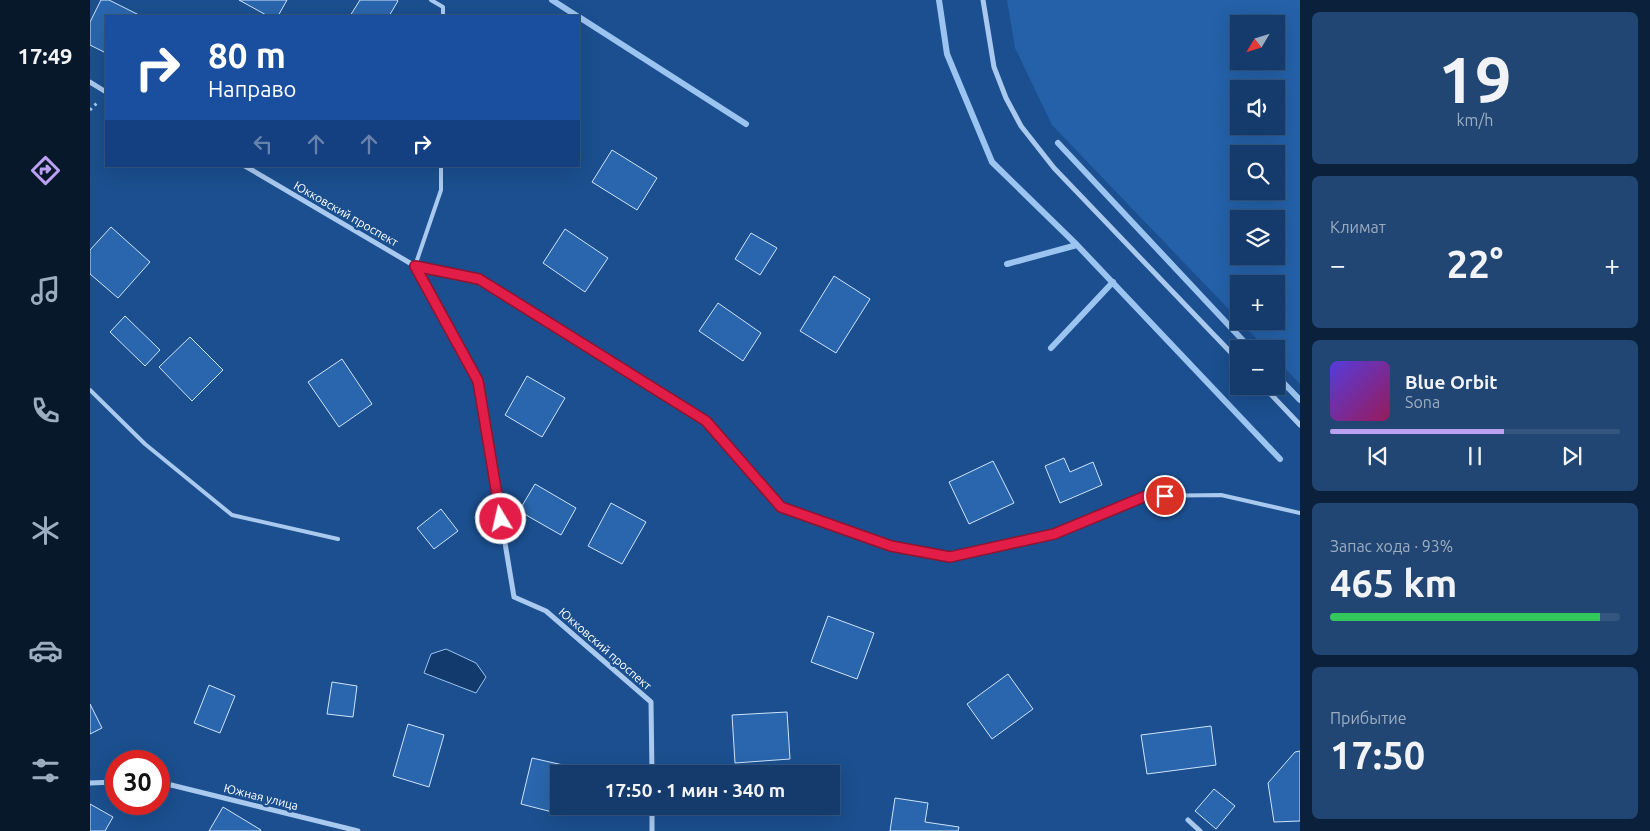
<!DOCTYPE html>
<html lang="ru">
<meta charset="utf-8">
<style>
:root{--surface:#143b6b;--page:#214673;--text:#f1f3f6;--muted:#9dadc1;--line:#33557e;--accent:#bca0f2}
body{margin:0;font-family:Ubuntu,sans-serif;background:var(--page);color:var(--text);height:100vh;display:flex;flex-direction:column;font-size:19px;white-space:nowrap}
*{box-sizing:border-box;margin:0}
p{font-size:16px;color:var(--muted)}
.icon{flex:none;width:28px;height:28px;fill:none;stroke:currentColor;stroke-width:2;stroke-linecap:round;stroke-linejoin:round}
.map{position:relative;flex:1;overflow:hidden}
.sheet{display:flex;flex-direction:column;gap:12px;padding:12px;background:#0b203b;width:350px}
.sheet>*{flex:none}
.hud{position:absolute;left:15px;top:15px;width:475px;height:152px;border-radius:0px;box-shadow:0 5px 20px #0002,0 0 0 1px var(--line);background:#1a4fa0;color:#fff;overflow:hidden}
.needle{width:32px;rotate:232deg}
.buttons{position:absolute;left:1140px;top:15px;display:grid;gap:10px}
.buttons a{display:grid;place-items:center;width:55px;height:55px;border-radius:0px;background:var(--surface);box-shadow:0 5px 20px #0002,0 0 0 1px var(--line);font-size:25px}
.speed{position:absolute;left:15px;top:750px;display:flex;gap:10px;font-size:25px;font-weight:700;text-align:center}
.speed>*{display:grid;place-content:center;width:65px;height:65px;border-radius:50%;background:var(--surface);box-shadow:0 5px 20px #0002,0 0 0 1px var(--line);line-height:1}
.speed .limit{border:8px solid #d22;background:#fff;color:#111}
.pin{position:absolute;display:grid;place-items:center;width:42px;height:42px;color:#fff;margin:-21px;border:2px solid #fff;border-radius:50%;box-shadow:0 1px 5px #0007}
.me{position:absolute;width:55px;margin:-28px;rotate:351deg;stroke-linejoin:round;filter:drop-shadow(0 0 4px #0008)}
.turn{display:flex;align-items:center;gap:18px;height:105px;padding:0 20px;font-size:22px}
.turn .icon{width:65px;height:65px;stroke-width:2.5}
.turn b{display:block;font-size:35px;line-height:42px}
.lanes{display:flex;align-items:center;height:48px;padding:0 20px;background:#0003;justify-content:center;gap:25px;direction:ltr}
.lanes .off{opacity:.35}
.big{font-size:38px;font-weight:700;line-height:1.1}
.sheet .widget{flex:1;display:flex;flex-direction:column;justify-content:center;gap:8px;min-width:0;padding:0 18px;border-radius:8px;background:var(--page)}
.sheet .dial{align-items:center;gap:0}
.dial b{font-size:65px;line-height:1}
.song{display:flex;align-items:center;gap:15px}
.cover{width:60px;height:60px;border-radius:8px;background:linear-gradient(135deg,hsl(250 70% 55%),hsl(330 70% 35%))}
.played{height:5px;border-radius:2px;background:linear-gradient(90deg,var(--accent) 60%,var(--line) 60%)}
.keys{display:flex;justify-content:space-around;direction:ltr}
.heat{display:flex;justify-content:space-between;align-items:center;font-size:28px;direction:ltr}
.charge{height:8px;border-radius:4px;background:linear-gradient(90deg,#34c759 93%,var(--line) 0)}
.trip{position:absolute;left:460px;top:765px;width:290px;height:50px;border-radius:0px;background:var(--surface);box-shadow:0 5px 20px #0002,0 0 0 1px var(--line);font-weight:700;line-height:50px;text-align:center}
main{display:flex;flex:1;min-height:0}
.tab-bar{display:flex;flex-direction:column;width:90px;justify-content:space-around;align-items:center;background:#08182b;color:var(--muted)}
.tab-bar .icon{width:35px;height:35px}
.tab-bar .current{color:var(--accent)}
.tab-bar b{font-size:22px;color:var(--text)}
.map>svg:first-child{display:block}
</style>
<main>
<nav class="tab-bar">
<b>17:49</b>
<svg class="icon current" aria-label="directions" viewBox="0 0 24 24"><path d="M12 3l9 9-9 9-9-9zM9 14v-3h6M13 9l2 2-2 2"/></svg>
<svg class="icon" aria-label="music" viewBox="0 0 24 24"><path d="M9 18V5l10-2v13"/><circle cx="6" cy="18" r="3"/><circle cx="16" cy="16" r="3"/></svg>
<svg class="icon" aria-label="phone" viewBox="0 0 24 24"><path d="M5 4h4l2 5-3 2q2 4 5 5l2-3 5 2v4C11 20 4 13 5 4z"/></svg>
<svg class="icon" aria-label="climate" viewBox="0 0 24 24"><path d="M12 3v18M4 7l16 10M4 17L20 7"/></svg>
<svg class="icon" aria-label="car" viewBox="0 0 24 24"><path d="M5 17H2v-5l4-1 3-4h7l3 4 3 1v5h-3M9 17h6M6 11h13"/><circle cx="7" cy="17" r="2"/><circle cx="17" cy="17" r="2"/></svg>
<svg class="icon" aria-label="filters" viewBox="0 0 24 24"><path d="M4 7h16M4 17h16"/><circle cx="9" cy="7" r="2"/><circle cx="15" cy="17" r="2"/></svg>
</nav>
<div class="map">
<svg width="1210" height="831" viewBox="0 0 1210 831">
<rect width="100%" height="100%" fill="#1b4f8f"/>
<!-- green -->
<path fill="#2461a8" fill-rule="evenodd" d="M917,0H1210V384L1186,359V349H1176L1150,321H1186V284H1149V320L962,125L925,48ZM1149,24H1186V61H1149ZM1149,89H1186V126H1149ZM1149,154H1186V191H1149ZM1149,219H1186V256H1149Z"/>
<!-- water -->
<path fill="#123a6d" stroke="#9cc4f0" d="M356,649L386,663L396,677L386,693L334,673L341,654Z"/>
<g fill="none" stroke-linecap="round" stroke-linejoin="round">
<!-- stream -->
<path stroke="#9cc4f0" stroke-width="6" d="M462,0L487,16
M849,0L857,54L902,162L987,245L1190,459
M489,17L656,124
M968,143L1161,349
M917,264L987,245
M961,348L1023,282
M1186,375L1210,400"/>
</g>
<!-- building -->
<path fill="#2a66ad" stroke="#cfe3fa" d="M11,0H19L51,16H16V53L0,45V22Z
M149,0H197L188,16H178Z
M270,0H307L308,1L299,16H260Z
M522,150L567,178L547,210L502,182Z
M21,227L60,262L28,298L0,274V250Z
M475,229L518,258L495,292L453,263Z
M661,233L687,248L670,275L645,259Z
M744,276L780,299L746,353L710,331Z
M628,303L671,333L653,361L609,331Z
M35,316L70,350L55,366L20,332Z
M100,337L133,370L102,401L69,367Z
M252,359L282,404L249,427L218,382Z
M437,376L475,398L452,437L415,415Z
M974,458L980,472L1003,462L1012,485L970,503L955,466Z
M903,461L924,503L879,524L859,482Z
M445,484L486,508L471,535L429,511Z
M521,503L556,522L532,564L498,546Z
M351,509L368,531L344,549L327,528Z
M738,616L784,633L767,679L721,662Z
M918,674L943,709L902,739L877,704Z
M242,682L267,686L263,717L237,714Z
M119,685L145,696L130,733L104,723Z
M0,704L12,728L0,734Z
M697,712L700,759L645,763L642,715Z
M318,724L354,735L339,787L303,776Z
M1121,726L1126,765L1057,774L1051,735Z
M1210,751V821L1184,822L1178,783L1205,752Z
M442,758L482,767L480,774H469V806H472L470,814L431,804Z
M1124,789L1145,806L1126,829L1105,811Z
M805,798L838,803L835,822L869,827L868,831H800Z
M0,804L23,817L15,831H0Z
M133,807L171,830L170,831H119Z"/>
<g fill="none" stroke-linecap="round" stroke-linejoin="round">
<!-- path -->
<path stroke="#a9c9ee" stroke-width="3" stroke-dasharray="2.5 4" stroke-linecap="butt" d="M0,110L9,101"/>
<!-- lane -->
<path stroke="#a9c9ee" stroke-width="4" d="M341,0L353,7V16
M351,166V190L325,266L389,279L616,421L691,507L801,547L859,557L964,534L1056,496L1131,495L1210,513
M0,390L55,444L142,515L248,539"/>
<!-- street -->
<path stroke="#a9c9ee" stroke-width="5" d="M893,0L904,67L916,98L931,126L964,168L1149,361
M0,82L16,92
M155,166L325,266L388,381L424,597L456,611L561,702L562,774
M1173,386L1210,425
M69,782L268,831
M0,783L26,782
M562,806V831
M1098,820L1110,831"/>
</g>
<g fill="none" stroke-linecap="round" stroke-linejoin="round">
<!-- route casing -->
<g stroke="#92132f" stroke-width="12">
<path id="route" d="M411,519L388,381L325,266L389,279L616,421L691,507L801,546L860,557L964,534L1056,496H1075"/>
</g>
<!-- route -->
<use href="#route" stroke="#e11d48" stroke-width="9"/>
</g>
<g text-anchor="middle" stroke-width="5" stroke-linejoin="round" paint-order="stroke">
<!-- street labels -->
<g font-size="12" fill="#fff" stroke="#1b4f8f">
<text transform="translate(256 214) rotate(30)" y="4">Юкковский проспект</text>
<text transform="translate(515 649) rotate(41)" y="4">Юкковский проспект</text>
<text transform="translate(171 797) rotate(14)" y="4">Южная улица</text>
</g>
</g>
</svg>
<div class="buttons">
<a><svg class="needle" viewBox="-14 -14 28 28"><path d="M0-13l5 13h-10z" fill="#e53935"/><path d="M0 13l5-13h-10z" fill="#9dadc1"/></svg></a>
<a><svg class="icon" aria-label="sound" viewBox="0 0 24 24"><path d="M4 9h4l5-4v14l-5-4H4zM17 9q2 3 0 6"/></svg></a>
<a><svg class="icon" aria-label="search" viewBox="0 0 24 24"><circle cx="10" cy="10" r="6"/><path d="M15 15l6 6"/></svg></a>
<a><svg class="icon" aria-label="layers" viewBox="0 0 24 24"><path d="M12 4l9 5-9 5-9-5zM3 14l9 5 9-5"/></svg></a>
<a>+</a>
<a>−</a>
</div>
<div class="speed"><div class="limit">30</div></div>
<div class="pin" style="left:1075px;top:496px;background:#d93025"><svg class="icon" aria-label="arrive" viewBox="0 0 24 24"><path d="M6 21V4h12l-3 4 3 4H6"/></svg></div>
<svg class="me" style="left:411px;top:519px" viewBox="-20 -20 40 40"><circle r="17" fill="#e11d48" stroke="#fff" stroke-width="3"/><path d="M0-11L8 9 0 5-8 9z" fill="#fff"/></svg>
<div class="trip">17:50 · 1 мин · 340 m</div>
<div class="hud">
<div class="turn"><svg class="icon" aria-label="right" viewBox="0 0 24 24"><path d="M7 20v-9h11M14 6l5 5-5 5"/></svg><div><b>80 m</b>Направо</div></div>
<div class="lanes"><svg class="icon off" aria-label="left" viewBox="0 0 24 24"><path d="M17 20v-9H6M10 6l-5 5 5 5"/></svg><svg class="icon off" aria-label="ahead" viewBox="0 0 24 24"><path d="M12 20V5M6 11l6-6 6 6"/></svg><svg class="icon off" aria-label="ahead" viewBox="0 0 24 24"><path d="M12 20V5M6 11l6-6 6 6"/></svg><svg class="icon" aria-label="right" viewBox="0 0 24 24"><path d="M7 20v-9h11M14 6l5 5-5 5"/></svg></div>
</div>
</div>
<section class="sheet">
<div class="widget dial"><b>19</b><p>km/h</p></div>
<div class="widget"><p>Климат</p>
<div class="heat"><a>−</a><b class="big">22°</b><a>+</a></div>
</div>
<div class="widget">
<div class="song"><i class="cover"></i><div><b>Blue Orbit</b><p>Sona</p></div></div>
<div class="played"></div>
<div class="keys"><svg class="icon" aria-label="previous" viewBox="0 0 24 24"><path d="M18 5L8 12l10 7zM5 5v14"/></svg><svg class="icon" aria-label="pause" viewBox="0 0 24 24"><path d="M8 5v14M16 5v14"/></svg><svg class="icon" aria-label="next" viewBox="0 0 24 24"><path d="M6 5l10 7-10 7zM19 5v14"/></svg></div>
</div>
<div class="widget"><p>Запас хода · 93%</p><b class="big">465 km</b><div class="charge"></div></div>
<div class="widget"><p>Прибытие</p><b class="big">17:50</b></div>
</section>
</main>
